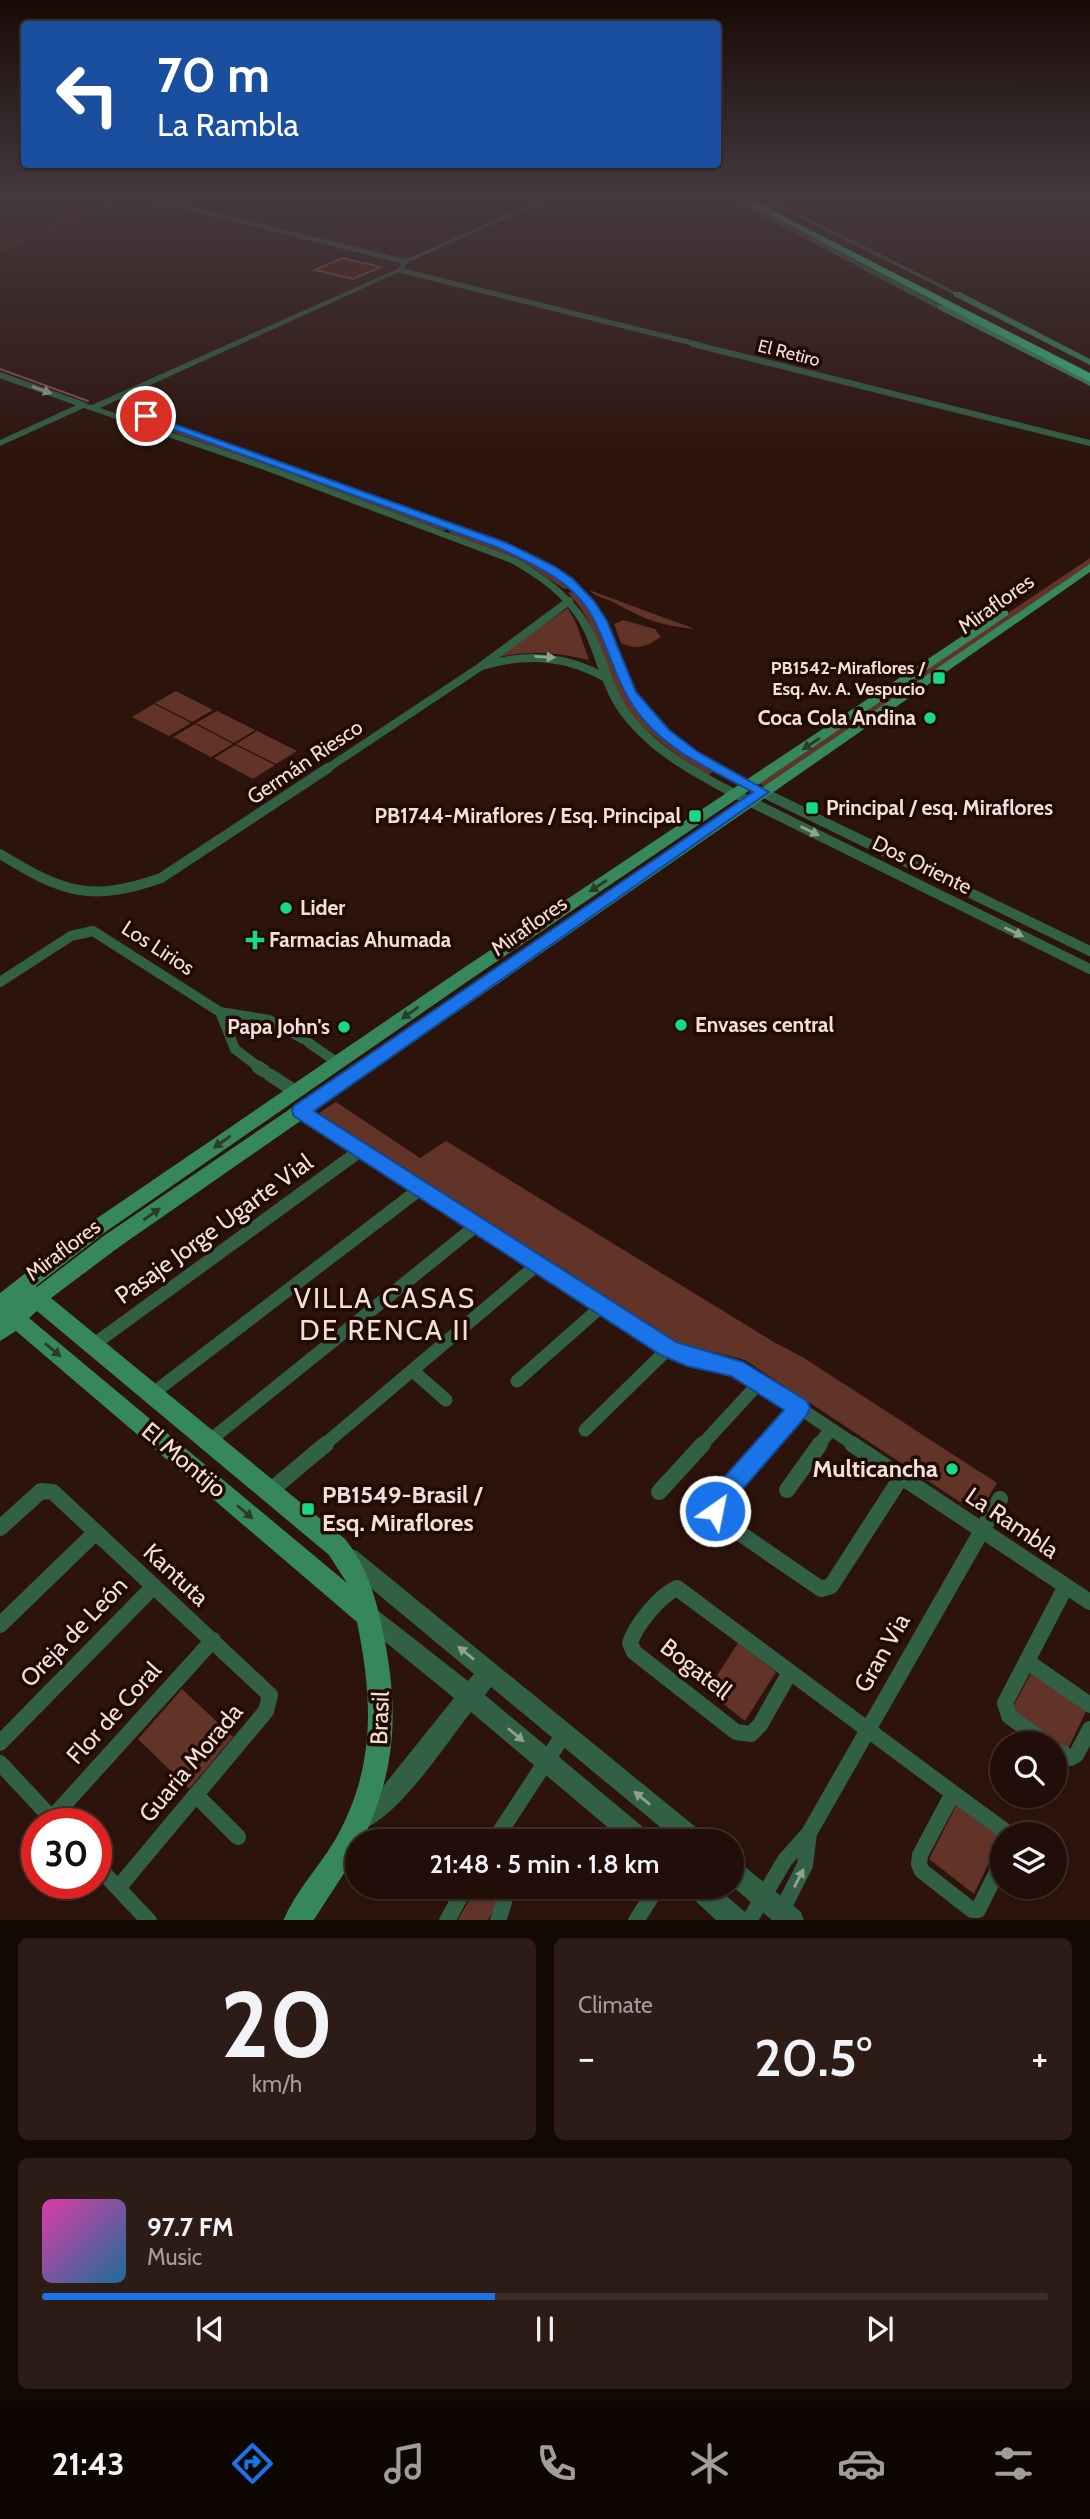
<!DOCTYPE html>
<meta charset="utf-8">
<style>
:root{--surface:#210e08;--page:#2d1c16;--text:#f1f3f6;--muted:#a29c9c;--line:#3e2e29;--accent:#1a73e8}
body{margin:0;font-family:Cabin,sans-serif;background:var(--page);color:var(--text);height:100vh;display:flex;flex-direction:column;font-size:26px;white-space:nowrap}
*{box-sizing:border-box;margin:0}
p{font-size:23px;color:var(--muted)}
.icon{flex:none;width:38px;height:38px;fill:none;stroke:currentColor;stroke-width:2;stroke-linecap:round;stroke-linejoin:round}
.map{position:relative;height:1920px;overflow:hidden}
.drawer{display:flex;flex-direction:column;gap:18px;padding:18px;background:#120804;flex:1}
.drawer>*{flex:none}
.banner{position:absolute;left:21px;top:21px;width:700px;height:147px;border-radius:7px;box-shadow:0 2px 5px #0004,0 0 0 2px var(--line);background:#1a4fa0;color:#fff;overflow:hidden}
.controls{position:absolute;left:990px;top:1731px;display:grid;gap:14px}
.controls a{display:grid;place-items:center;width:77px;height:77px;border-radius:50%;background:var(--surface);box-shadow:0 2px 5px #0004,0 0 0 2px var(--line);font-size:35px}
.speed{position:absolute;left:21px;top:1808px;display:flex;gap:14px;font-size:35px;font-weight:700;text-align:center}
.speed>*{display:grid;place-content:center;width:91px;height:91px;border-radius:50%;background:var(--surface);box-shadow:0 2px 5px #0004,0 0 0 2px var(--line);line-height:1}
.speed .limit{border:10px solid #d22;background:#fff;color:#111}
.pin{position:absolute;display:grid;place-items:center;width:60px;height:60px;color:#fff;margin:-30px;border:4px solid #fff;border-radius:50%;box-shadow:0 2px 7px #0007}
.me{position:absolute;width:77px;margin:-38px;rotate:33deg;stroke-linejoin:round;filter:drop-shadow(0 0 5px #0008)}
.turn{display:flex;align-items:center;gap:24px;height:147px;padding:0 21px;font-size:32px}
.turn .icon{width:91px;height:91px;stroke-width:2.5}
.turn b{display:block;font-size:49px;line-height:60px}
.big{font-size:52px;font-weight:600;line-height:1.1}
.drawer .tile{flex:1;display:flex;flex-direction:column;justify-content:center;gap:10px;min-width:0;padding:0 24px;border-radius:10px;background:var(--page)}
.drawer .dial{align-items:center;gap:0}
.dial b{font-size:91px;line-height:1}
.song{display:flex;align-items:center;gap:21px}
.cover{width:84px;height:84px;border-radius:10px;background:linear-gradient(135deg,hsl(320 70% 55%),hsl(200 70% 35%))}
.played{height:7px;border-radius:4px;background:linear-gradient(90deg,var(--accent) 45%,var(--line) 45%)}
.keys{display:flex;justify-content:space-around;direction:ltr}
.heat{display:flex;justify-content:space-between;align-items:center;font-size:38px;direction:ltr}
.drawer .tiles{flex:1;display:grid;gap:18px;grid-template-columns:1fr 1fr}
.tile:last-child{grid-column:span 2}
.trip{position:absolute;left:345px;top:1829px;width:399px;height:70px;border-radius:35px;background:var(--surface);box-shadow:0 2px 5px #0004,0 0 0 2px var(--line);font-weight:600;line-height:70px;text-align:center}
.tab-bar{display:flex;height:112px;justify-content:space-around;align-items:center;background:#0d0603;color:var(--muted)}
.tab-bar .icon{width:49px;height:49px}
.tab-bar .active{color:var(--accent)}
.tab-bar b{font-size:32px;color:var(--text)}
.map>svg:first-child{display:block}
</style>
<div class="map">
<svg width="1090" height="1921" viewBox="0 0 1090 1921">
<rect width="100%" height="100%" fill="#2c130b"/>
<!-- green -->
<path fill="#623427" d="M129,412L274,464L268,467L123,414Z
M277,466L448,528L443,531L272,468Z
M453,530L539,565L571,587L564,589L533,568L448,533Z
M1090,558V565L870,715L862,711Z
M589,590L695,629C658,625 646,620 613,602C605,598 596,597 589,590Z
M576,591L584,600L645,717L715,771L708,775C670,751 632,725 612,684C596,648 598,625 568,593Z
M568,608L576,623L589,660C555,652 528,650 494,658Z
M623,620L655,629L661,637C647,646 638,651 621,643L614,624Z
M176,691L213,710L192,722L155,703Z
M154,704L191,723L169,736L132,717Z
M217,711L255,730L234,743L196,723Z
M856,716L862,719L764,786L758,783Z
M195,724L233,744L211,757L173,737Z
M257,731L297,751L276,764L236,744Z
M235,745L275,765L253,779L214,758Z
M336,1102L420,1158L446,1141L772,1341L804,1358L997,1483L978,1514L745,1360L679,1343L319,1113Z
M738,1643L776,1672L745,1721L707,1691Z
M1032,1671L1087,1709L1068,1749L1012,1709Z
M182,1689L233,1737L189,1789L138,1739Z
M957,1804L1001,1837L974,1894L929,1859Z
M477,1887H482L499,1900L488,1920L457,1921Z"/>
<!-- water -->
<path fill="#531906" stroke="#835446" stroke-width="2" d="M342,258L381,267L353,279L315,270Z"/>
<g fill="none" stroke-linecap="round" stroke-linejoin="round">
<!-- stream -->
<path stroke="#835446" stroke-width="2" d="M0,369L88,401"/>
<!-- canal -->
<path stroke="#531906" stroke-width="5" d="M0,249L123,199L122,196"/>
<!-- minor-far5 -->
<path stroke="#316045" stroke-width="5" d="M140,196L406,262
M399,270L700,345"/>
<!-- minor-far4 -->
<path stroke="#316045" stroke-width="6" d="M693,344L1090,443
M0,375L84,405"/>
<!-- minor-far3 -->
<path stroke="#316045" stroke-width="8" d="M482,666C526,653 565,655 606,678
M325,770L480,667L569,601"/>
<!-- minor-far2 -->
<path stroke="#316045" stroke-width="10" d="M762,792L1090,951
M749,801L1090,969
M0,854C62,892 90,903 161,878L328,768
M0,982L71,936L93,931L220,1012L269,1020L303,1039
M220,1012L235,1049L260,1068
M309,1043L338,1063"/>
<!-- minor-far1 -->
<path stroke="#316045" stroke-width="13" d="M258,1067L264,1071
M270,1075L296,1092
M301,1111L668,1349L748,1374L855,1445
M93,1345L361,1150
M413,1371L446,1400
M517,1381L602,1306
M152,1394L420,1189
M585,1430L668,1349
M209,1441L477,1225
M324,1445L538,1264
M702,1445L760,1382
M767,1445L800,1408
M819,1445L831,1429"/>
<!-- minor -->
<path stroke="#316045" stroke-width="16" d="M769,1444L719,1500L715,1511L722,1521L821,1589L831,1586L902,1476
M852,1444L1090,1602
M787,1490L820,1444
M270,1491L326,1444
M659,1492L703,1444
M0,1528L41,1491L53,1492L270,1695L266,1711L118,1888
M0,1625L96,1532
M1028,1662L1090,1705
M790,1672L760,1725L751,1734L736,1732L634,1652L630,1643C636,1625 659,1596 677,1588L953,1793
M0,1743L154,1586
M1046,1743L1009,1716L1005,1703L1066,1586
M1055,1750L1071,1758L1076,1755L1090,1729
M0,1763L57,1824
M196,1795L238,1837
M52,1818L213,1640
M494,1841L564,1734
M1003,1860L978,1910H972L922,1871L919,1864L920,1855L953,1793L1009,1834
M96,1865L149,1921
M494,1886L504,1902L498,1921
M780,1914L805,1865L809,1833
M447,1921L466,1886
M636,1921L658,1886
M749,1921L785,1860L809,1833L1000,1499"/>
<!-- tertiary -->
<path fill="#316045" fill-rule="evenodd" d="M548,196H556L409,262L401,271L100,408L270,466L517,559C557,581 586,607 602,650C610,670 616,692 628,709C659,751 708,775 753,798L755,801L753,804H745C699,780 651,756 620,714C604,692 598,665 588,641C574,603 544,582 511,563L264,470L84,408L0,446V440L81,403L92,405L397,269L405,260Z
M725,196H732L945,307L938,309Z
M757,196H764L960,294L955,295Z
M502,545C514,544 530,553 541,559C581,580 602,610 618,651C627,673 635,695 651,713C681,749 726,768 766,789L768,792L766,795H758C717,774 673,754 643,718C625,697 616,672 606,647C584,591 557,571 502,549Z
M350,1548L357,1551L703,1833L707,1841H677L491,1687L485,1695L650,1833L654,1841H624L471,1712C444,1746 402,1813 362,1830L354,1826L350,1818L354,1810L381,1789L454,1698L362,1623L359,1616L362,1609L369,1606L376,1609L468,1681L474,1674L343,1565L340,1558L343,1551Z
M732,1859L740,1863L801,1912L804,1921H773L732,1886Z
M684,1886H715L745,1912L748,1921H717L688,1894Z"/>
<!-- secondary -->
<path fill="#37875d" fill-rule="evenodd" d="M954,292H960L1090,359V365L954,296Z
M938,305H944L1090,380V386L938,309Z
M1090,564V572L119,1247L51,1298L345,1539C366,1566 375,1594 382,1627C399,1706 398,1768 362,1841H357L354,1858L313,1921H283C295,1892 319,1867 335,1840C376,1768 373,1700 357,1622L16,1331L0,1341V1293L90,1223L459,971L1000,611H1008V615L471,979L104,1233L36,1286L37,1287L105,1235ZM37,1311L329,1555L347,1583L29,1318Z"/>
<!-- motorway -->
<path fill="#38c07e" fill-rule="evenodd" d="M733,196H744L1090,373V382Z"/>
</g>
<!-- one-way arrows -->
<defs><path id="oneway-solid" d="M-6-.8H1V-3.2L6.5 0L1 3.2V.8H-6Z" transform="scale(1.75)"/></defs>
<g fill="#92a090">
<use href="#oneway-solid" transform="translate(42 390) rotate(20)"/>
<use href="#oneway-solid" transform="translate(545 657) rotate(3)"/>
<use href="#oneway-solid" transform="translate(810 831) rotate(26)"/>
<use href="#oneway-solid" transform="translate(1014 932) rotate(26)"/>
<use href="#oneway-solid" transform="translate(466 1653) rotate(-141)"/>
<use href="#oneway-solid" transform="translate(516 1735) rotate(40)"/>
<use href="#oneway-solid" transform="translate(642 1798) rotate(-141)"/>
<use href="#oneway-solid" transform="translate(799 1878) rotate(-63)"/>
</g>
<g fill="#2a3c28">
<use href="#oneway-solid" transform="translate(811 744) rotate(146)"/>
<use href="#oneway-solid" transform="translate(598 886) rotate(147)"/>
<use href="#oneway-solid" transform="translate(410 1013) rotate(145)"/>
<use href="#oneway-solid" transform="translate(222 1142) rotate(145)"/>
<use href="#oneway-solid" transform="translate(152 1214) rotate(-35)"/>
<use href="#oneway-solid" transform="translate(53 1350) rotate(40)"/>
<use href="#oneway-solid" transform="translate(245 1512) rotate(40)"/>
</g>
<!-- sky -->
<linearGradient id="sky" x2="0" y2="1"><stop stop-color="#180a06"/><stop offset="0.42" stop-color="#45393f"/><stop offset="1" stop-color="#45393f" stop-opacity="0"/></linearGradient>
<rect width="1090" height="465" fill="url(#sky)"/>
<!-- route -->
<path fill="#1a73e8" stroke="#114b97" stroke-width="2" d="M146,414L507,543L554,566L573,579L594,601L607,621L636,692L669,730L698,752L769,792L314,1111L676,1342L743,1362L807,1401L810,1408L807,1415L728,1506L723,1519L715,1522L707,1519L704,1511L711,1492L784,1410L731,1376L687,1366L661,1355L294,1116L292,1111L294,1106L753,792C714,771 671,753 642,718C618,689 611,654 595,622C576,582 536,566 499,548L142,418L141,416Z"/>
<!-- markers -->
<g fill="#19d989" stroke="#220a04" stroke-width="2.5">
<rect x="932" y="671" width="14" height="14" rx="3.5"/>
<circle cx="930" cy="718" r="7"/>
<rect x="805" y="801" width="14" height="14" rx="3.5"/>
<rect x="688" y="809" width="14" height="14" rx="3.5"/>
<circle cx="286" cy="908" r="7"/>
<path d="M251.5 929.5h7v7h7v7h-7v7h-7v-7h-7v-7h7z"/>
<circle cx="681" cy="1025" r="7"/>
<circle cx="344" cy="1027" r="7"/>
<circle cx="952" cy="1469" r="7"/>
<rect x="301" y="1502" width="14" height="14" rx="3.5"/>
</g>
<g text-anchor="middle" stroke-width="7" stroke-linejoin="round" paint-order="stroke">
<!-- far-street labels -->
<g font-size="18" fill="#f2dfda" stroke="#220a04">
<text transform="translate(789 353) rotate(14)" y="6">El Retiro</text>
</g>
<!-- far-poi labels -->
<g font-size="18" font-weight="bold" fill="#f2dfda" stroke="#220a04" text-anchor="end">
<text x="925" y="674">PB1542-Miraflores /<tspan x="925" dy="21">Esq. Av. A. Vespucio</tspan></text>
</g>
<!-- street labels -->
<g font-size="21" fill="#f2dfda" stroke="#220a04">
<text transform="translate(996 604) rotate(-35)" y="7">Miraflores</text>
<text transform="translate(305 762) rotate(-34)" y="7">Germán Riesco</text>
<text transform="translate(922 865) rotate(26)" y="7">Dos Oriente</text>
<text transform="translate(529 926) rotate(-35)" y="7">Miraflores</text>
<text transform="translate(158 948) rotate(33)" y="7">Los Lirios</text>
<text transform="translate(63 1250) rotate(-37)" y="7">Miraflores</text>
</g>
<!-- poi labels -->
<g font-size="21" font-weight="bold" fill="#f2dfda" stroke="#220a04" text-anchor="start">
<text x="916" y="725" text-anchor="end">Coca Cola Andina</text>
<text x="826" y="815">Principal / esq. Miraflores</text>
<text x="681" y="823" text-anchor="end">PB1744-Miraflores / Esq. Principal</text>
<text x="300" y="915">Lider</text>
<text x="269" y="947">Farmacias Ahumada</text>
<text x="695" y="1032">Envases central</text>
<text x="330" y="1034" text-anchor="end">Papa John's</text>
</g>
<!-- near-street labels -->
<g font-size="24" fill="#f2dfda" stroke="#220a04">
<text transform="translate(214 1229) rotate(-36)" y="8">Pasaje Jorge Ugarte Vial</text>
<text transform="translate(184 1460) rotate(40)" y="8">El Montijo</text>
<text transform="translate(1012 1523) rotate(34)" y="8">La Rambla</text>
<text transform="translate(176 1575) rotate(43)" y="8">Kantuta</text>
<text transform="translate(74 1632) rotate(-46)" y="8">Oreja de León</text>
<text transform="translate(882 1653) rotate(-60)" y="8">Gran Via</text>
<text transform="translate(696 1669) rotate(38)" y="8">Bogatell</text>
<text transform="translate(114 1713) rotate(-48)" y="8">Flor de Coral</text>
<text transform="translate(380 1718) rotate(-88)" y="8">Brasil</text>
<text transform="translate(191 1763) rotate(-50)" y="8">Guaria Morada</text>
</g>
<!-- near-poi labels -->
<g font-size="24" font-weight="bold" fill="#f2dfda" stroke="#220a04" text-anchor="end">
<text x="938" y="1477">Multicancha</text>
<text x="322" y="1503" text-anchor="start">PB1549-Brasil /<tspan x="322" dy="28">Esq. Miraflores</tspan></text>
</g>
<!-- near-neighbourhood labels -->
<g font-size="28" letter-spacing="2" fill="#f2dfda" stroke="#220a04">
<text x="385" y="1308">VILLA CASAS<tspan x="385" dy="32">DE RENCA II</tspan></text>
</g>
</g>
</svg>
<div class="controls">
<a><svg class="icon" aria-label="search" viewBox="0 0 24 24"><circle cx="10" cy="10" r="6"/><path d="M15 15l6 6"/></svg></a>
<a><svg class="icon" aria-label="layers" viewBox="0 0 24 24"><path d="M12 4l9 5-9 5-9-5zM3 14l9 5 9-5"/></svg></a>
</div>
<div class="speed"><div class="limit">30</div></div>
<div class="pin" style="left:146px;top:416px;background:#d93025"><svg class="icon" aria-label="arrive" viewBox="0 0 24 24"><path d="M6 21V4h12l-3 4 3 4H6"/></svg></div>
<svg class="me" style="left:715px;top:1511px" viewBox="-20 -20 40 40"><circle r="17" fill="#1a73e8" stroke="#fff" stroke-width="3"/><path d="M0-11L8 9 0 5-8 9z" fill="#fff"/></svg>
<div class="trip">21:48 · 5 min · 1.8 km</div>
<div class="banner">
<div class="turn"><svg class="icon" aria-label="left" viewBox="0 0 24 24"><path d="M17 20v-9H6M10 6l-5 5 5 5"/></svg><div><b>70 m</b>La Rambla</div></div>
</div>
</div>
<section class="drawer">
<div class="tiles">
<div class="tile dial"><b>20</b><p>km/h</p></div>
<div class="tile"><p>Climate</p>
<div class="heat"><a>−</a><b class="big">20.5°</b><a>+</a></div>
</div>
<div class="tile">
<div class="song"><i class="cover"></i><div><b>97.7 FM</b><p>Music</p></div></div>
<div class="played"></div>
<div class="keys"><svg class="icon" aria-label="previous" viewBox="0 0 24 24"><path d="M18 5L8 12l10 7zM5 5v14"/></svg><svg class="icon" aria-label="pause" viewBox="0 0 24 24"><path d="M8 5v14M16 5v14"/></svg><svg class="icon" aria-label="next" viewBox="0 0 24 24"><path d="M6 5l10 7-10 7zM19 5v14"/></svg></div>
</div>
</div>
</section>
<nav class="tab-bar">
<b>21:43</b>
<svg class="icon active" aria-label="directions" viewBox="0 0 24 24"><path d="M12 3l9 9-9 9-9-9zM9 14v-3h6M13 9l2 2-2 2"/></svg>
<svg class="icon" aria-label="music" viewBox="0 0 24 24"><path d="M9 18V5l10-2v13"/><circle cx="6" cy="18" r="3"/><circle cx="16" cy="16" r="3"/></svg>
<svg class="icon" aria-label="phone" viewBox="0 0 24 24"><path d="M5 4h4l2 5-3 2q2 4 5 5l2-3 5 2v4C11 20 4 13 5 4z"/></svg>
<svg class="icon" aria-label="climate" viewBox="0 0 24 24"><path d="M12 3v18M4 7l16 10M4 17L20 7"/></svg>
<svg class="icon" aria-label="car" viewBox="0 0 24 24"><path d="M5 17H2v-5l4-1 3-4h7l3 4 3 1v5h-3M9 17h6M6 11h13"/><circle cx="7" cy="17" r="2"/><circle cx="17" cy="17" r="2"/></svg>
<svg class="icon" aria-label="filters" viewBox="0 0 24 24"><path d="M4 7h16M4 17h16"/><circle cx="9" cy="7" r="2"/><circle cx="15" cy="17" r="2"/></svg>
</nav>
